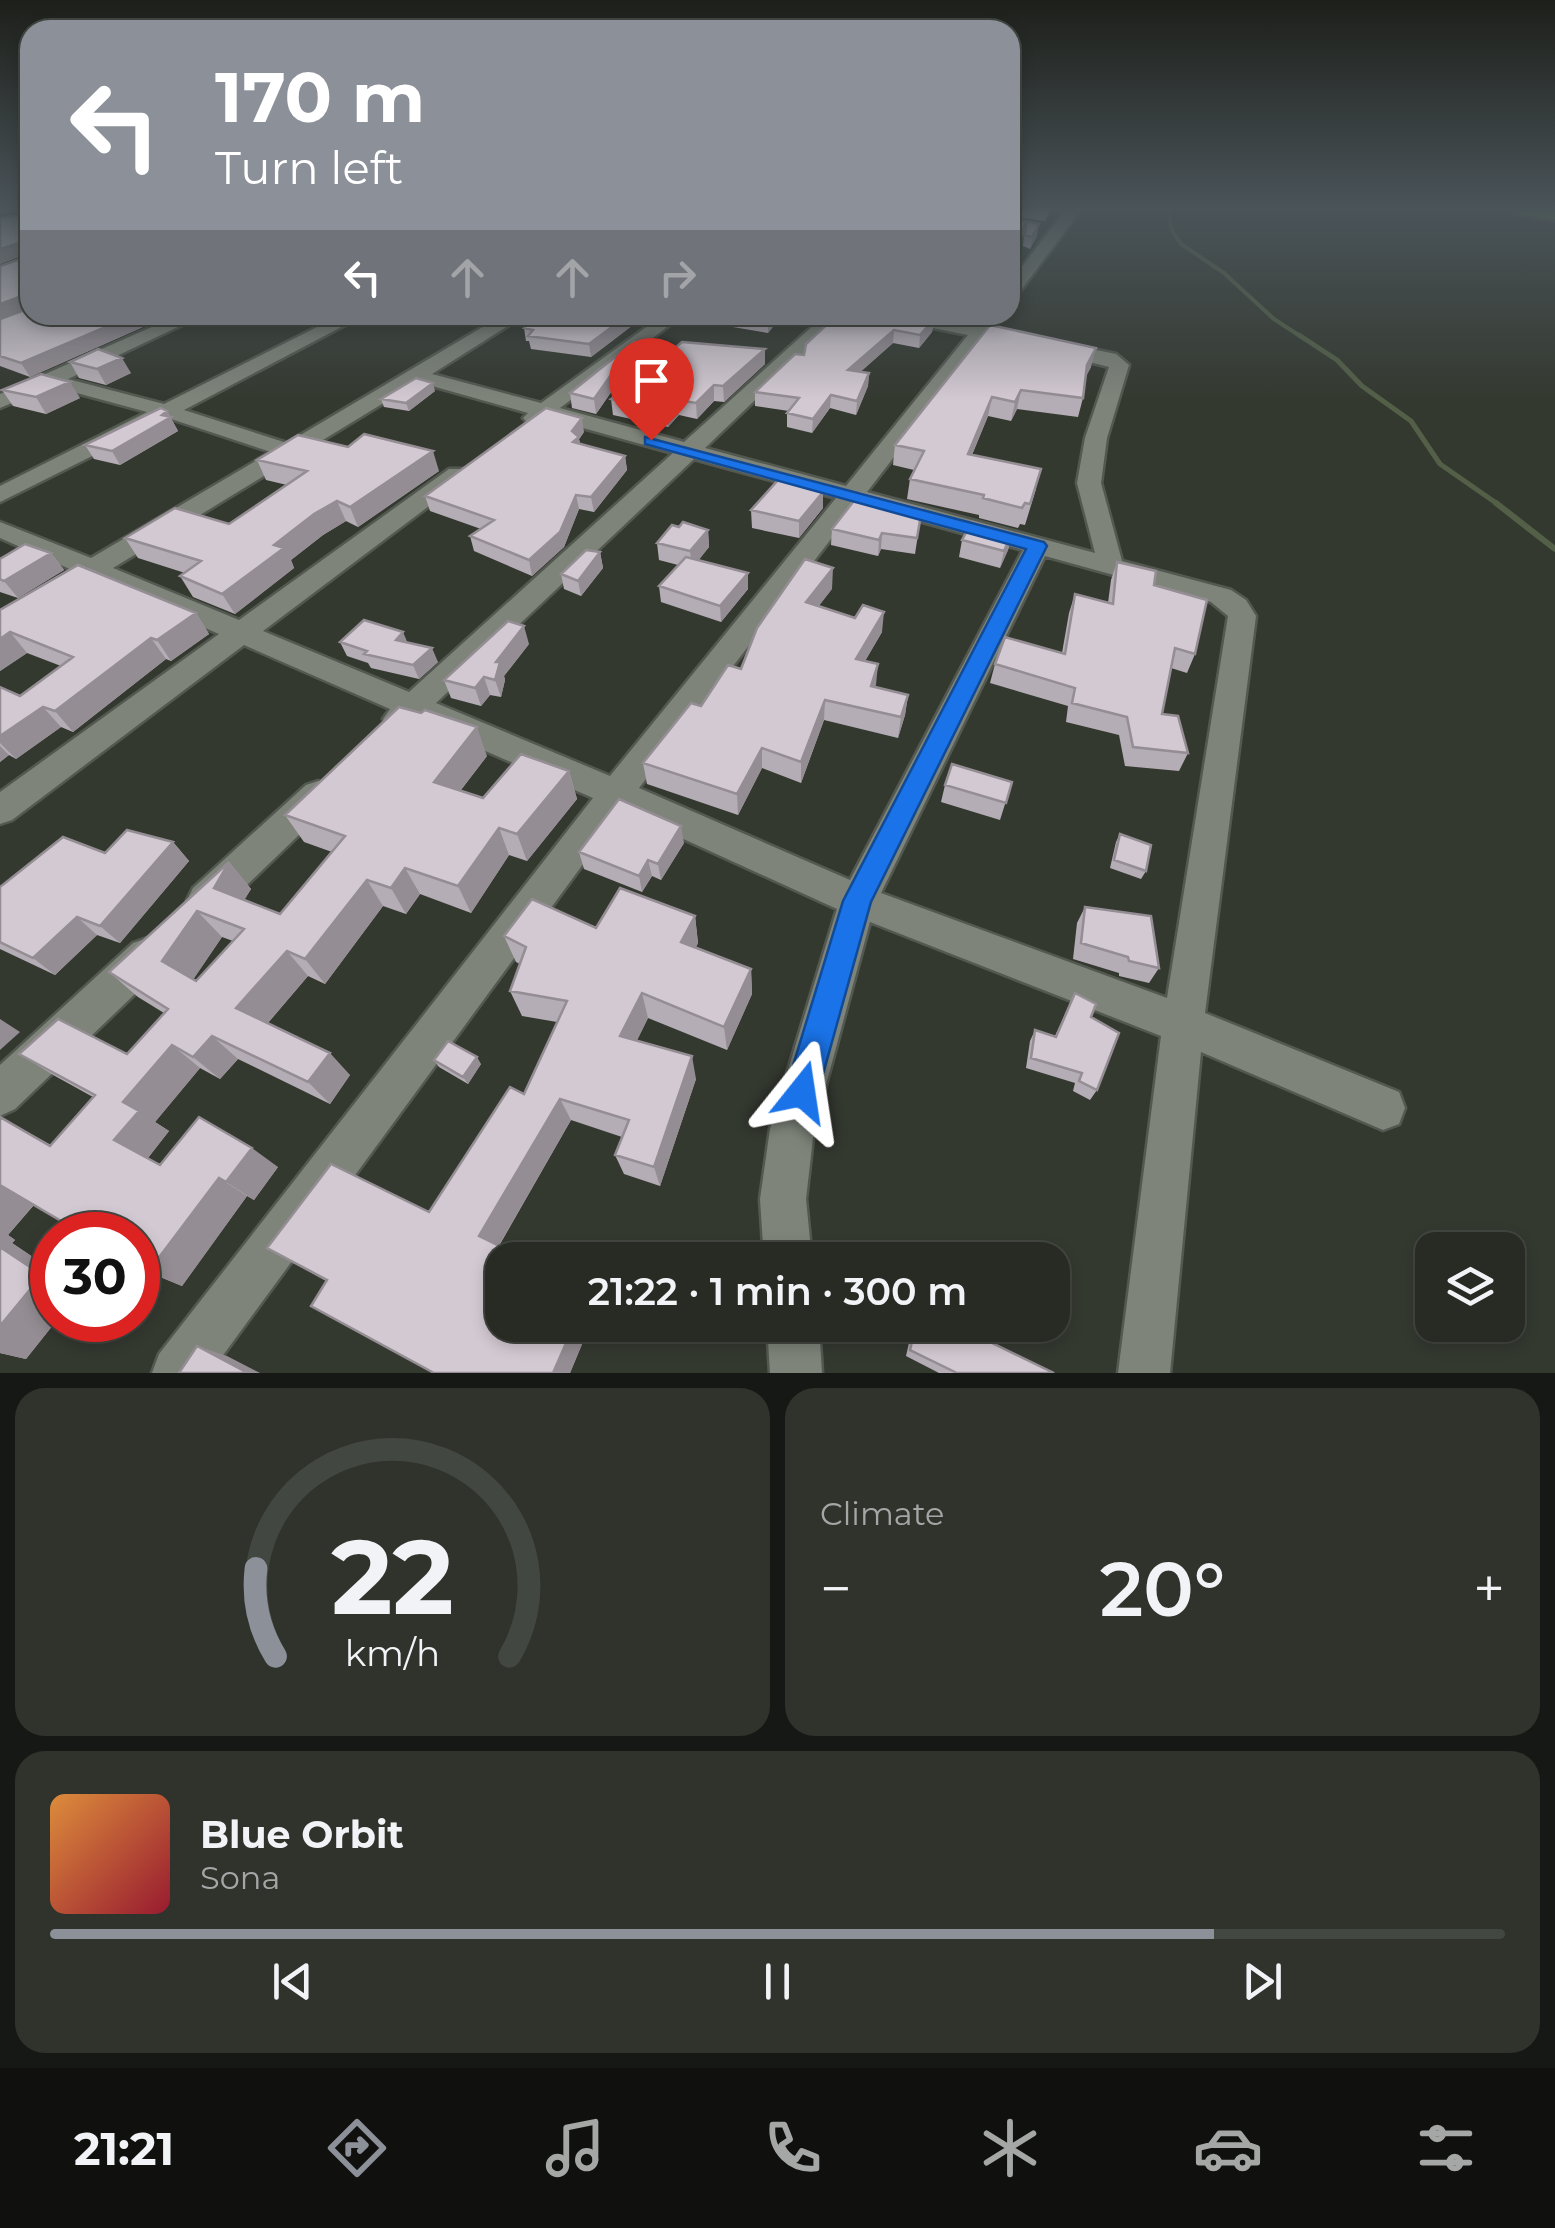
<!DOCTYPE html>
<meta charset="utf-8">
<style>
:root{--surface:#272b24;--page:#2f332c;--text:#f1f3f6;--muted:#a4a7a6;--line:#434741;--accent:#8c9099}
body{margin:0;font-family:Montserrat,sans-serif;background:var(--page);color:var(--text);height:100vh;display:flex;flex-direction:column;font-size:38px;white-space:nowrap}
*{box-sizing:border-box;margin:0}
p{font-size:32px;color:var(--muted)}
.icon{flex:none;width:55px;height:55px;fill:none;stroke:currentColor;stroke-width:2;stroke-linecap:round;stroke-linejoin:round}
.map{position:relative;height:1373px;overflow:hidden}
.sheet{display:flex;flex-direction:column;gap:15px;padding:15px;background:#151814;flex:1}
.sheet>*{flex:none}
.banner{position:absolute;left:20px;top:20px;width:1000px;height:305px;border-radius:30px;box-shadow:0 5px 15px #0003,0 0 0 2px var(--line);background:#8c9099;color:#fff;overflow:hidden}
.tools{position:absolute;left:1415px;top:1232px;display:grid;gap:20px}
.tools a{display:grid;place-items:center;width:110px;height:110px;border-radius:20px;background:var(--surface);box-shadow:0 5px 15px #0003,0 0 0 2px var(--line);font-size:50px}
.speed{position:absolute;left:30px;top:1212px;display:flex;gap:20px;font-size:50px;font-weight:700;text-align:center}
.speed>*{display:grid;place-content:center;width:130px;height:130px;border-radius:50%;background:var(--surface);box-shadow:0 5px 15px #0003,0 0 0 2px var(--line);line-height:1}
.speed .limit{border:15px solid #d22;background:#fff;color:#111}
.pin{position:absolute;display:grid;place-items:center;width:85px;height:85px;color:#fff;margin:-102px -42px;border-radius:50% 50% 50% 0;rotate:-45deg;box-shadow:0 0 10px #0007}
.pin .icon{rotate:45deg}
.me{position:absolute;width:110px;margin:-55px;rotate:15deg;stroke-linejoin:round;filter:drop-shadow(0 0 8px #0008)}
.turn{display:flex;align-items:center;gap:35px;height:210px;padding:0 30px;font-size:45px}
.turn .icon{width:130px;height:130px;stroke-width:2.5}
.turn b{display:block;font-size:70px;line-height:85px}
.lanes{display:flex;align-items:center;height:95px;padding:0 30px;background:#0003;justify-content:center;gap:50px;direction:ltr}
.lanes .off{opacity:.35}
.big{font-size:75px;font-weight:600;line-height:1.1}
.sheet .tile{flex:1;display:flex;flex-direction:column;justify-content:center;gap:15px;min-width:0;padding:0 35px;border-radius:30px;background:var(--page)}
.sheet .dial{align-items:center;gap:0}
.dial svg{height:260px;overflow:visible;fill:none;stroke:var(--line);stroke-width:7;stroke-linecap:round;text-anchor:middle}
.dial text{fill:var(--text);stroke:none}
.song{display:flex;align-items:center;gap:30px}
.cover{width:120px;height:120px;border-radius:15px;background:linear-gradient(135deg,hsl(30 70% 55%),hsl(350 70% 35%))}
.played{height:10px;border-radius:5px;background:linear-gradient(90deg,var(--accent) 80%,var(--line) 80%)}
.keys{display:flex;justify-content:space-around;direction:ltr}
.heat{display:flex;justify-content:space-between;align-items:center;font-size:55px;direction:ltr}
.sheet .tiles{flex:1;display:grid;gap:15px;grid-template-columns:1fr 1fr}
.tile:last-child{grid-column:span 2}
.trip{position:absolute;left:485px;top:1242px;width:585px;height:100px;border-radius:30px;background:var(--surface);box-shadow:0 5px 15px #0003,0 0 0 2px var(--line);font-weight:600;line-height:100px;text-align:center}
.dock{display:flex;height:160px;justify-content:space-around;align-items:center;background:#10110e;color:var(--muted)}
.dock .icon{width:70px;height:70px}
.dock .selected{color:var(--accent)}
.dock b{font-size:45px;color:var(--text)}
.map>svg:first-child{display:block}
</style>
<div class="map">
<svg width="1555" height="1373" viewBox="0 0 1555 1373">
<rect width="100%" height="100%" fill="#343930"/>
<g fill="none" stroke-linecap="round" stroke-linejoin="round">
<!-- stream-far2 -->
<path stroke="#535f47" stroke-width="4" d="M1167,207L1172,230L1181,244L1224,273L1274,319L1303,338"/>
<!-- stream-far1 -->
<path stroke="#535f47" stroke-width="5" d="M1299,335L1337,360L1362,386L1411,421L1440,464L1499,505"/>
<!-- stream -->
<path stroke="#535f47" stroke-width="6" d="M1496,503L1555,549"/>
<!-- street casing -->
<g stroke="#535850" stroke-width="5">
<path id="street" d="M0,207H21L0,214Z
M1068,207H1083L1016,297L1010,298V282Z
M179,315H203L68,379L164,404L341,315H364L184,410L287,443L503,315H525L432,374L541,403L663,315H683L560,408L684,442L825,315H844L705,448L846,486L968,335L893,320L884,315H920L976,326L985,315H1003L992,329L1005,332V340L985,339L867,492L1095,553L1077,483L1085,438L1109,367L1050,352L1048,348L1057,342L1116,354L1129,365L1107,438L1101,483L1122,561L1231,590L1246,600L1256,616L1205,1013L1399,1092L1405,1108L1399,1124L1383,1130L1201,1052L1170,1373H1118L1161,1036L870,922L814,1129L806,1199L812,1260H764L760,1199L770,1129L837,909L622,811L210,1373H152L159,1354L593,798L417,721L399,731L388,727L383,719L390,709L244,645L12,820L0,824V792L219,634L94,579L79,585L70,583L66,577L72,570L0,538V522L91,558L271,452L168,418L0,502V486L147,412L51,386L0,408V394ZM418,382L528,413L523,418L527,422L534,424L547,418L673,453L409,692L263,631L465,479L468,474L465,469H449L239,620L113,568ZM694,459L836,498L610,776L436,703ZM858,504L1023,550L850,880L639,788ZM1045,556L1211,602L1228,616L1167,998L881,893Z
M318,781L330,785L335,795L330,805L219,912L206,916L193,912L187,900L193,888L306,785Z
M147,938L161,943L166,956L161,969L15,1109L0,1116V1065L133,943Z
M767,1325H819L822,1373H770Z"/>
</g>
<!-- highway casing -->
<g stroke="#535850" stroke-width="6">
<path id="highway" d="M1505,207H1555V220L1517,214Z"/>
</g>
<!-- street -->
<use href="#street" fill="#7e847a" fill-rule="evenodd"/>
<!-- highway -->
<use href="#highway" fill="#679929" fill-rule="evenodd"/>
</g>
<!-- wall -->
<path fill="#b5adb5" fill-rule="evenodd" d="M30,207V315H170L30,377L0,366V266L26,257V254L0,264V218L25,214Z
M1010,207H1052L1045,221L1010,216Z
M1010,218L1037,236L1030,249L1023,246L1024,234L1010,262Z
M646,315L591,357L531,349L529,341H526L524,328Z
M684,315H782L768,333L685,319Z
M934,319L932,332L919,348L893,343L860,372L869,373L868,386L856,415L830,408L812,433L787,427V413L789,411L755,406V392L804,355Z
M990,325L1091,367L1085,378L1083,398L1078,417L1017,409L1011,421L988,416L972,455L1036,489L1025,525L1020,524L1018,528L979,518V515L907,499L910,479L914,470L893,465L895,445Z
M765,349V364L724,402L714,401L697,419L679,415L668,427L613,415L611,399Z
M636,356L596,414L572,408L570,393Z
M70,362L131,373L106,385L79,378Z
M2,390L80,398L46,414L13,406Z
M435,391L409,411L384,407L381,399Z
M167,411L178,431L120,465L94,459L85,445Z
M584,432L579,439L580,444L625,456L627,470L594,512L579,509L564,547L532,576L474,551L470,536L481,529L430,511L425,496Z
M257,460L439,471L358,527L346,521L323,535L291,560L294,568L235,614L193,597L180,576L185,573L138,558L125,538L229,524L287,485L266,480Z
M823,492V508L799,538L752,528L751,510Z
M922,509L915,554L881,549L878,556L831,545L832,529Z
M708,530L709,547L698,560L748,589L721,622L661,602L659,586L678,565L659,560L657,543Z
M1012,533L1008,550L1000,568L959,557L962,540Z
M600,552L603,568L581,596L564,589L561,574Z
M51,553L64,570L18,598L0,592V559Z
M1117,562L1154,585L1195,654L1187,673L1171,668L1162,714L1188,753L1179,771L1125,766L1119,735L1066,722L1068,706L990,683L995,664L1062,653L1069,613L1075,594L1108,603L1111,580Z
M832,589L818,606L882,632L865,661L875,687L908,695L905,715L898,738L824,720L801,783L762,768L738,815L647,784L643,763L741,669Z
M0,610L196,613L209,634L171,661L166,659L73,732L61,727L16,759L9,755L0,762V687L20,696L61,666L27,653L0,671Z
M340,642H407L438,662L419,679L371,668L368,663L347,656Z
M529,644L504,676L505,680L501,697L490,695L481,706L451,698L444,680Z
M487,756L461,790L483,798L569,771L577,799L527,861L509,855L471,913L420,894L406,914L383,906L325,984L308,976L268,1023L350,1075L330,1104L238,1059L220,1079L200,1068L155,1122L169,1131L148,1158L160,1165L278,1167L254,1200L247,1196L182,1286L148,1272L34,1205L8,1235L15,1240L12,1243L52,1270V1320H57L26,1359L0,1353V1117L51,1145L93,1097L55,1076L19,1054H127L164,1013L138,997L109,972L229,862L251,889L244,900L280,914L332,852L304,842L285,815ZM222,937L233,941L196,981L193,979Z
M1012,782L1000,820L941,802L945,785Z
M1120,834L1146,871L1141,879L1110,868L1116,842Z
M173,842L189,861L120,943L97,935L55,975L0,949V887L105,853Z
M684,843L661,880L652,876L642,892L584,869L579,852Z
M1085,907L1159,968L1149,983L1119,976V973L1073,959L1077,923Z
M695,916L698,943L696,947L751,969L752,994L727,1050L648,1018L637,1040L696,1079L660,1186L624,1174L615,1155L622,1137L571,1120L499,1246L502,1325H590L570,1373L326,1281L267,1248L429,1212L524,1094L557,1022L522,1016L510,991L520,964L516,962L504,936L596,928Z
M1075,993L1091,1017L1097,1090L1090,1100L1073,1091L1075,1083L1026,1068L1030,1041L1035,1030L1055,1036Z
M434,1060L481,1064L468,1084L439,1067Z
M913,1325H955L1054,1373H939L906,1356Z"/>
<!-- shaded-wall -->
<path fill="#948d93" d="M1026,222L1024,234L1010,262V255Z
M1039,224L1037,236L1030,249L1032,237Z
M22,242L29,253L0,264V249Z
M24,295L30,304V309L0,320V304Z
M134,315H170L30,377L21,363Z
M628,315H646L591,357L589,344Z
M772,315H782L768,333V320Z
M934,319L932,332L919,348L920,335Z
M894,330L893,343L847,384L848,370Z
M635,341L636,356L596,414L594,399Z
M1096,348L1091,367L1082,384L1087,365Z
M765,349V364L724,402L723,386Z
M122,358L131,373L106,385L97,369Z
M869,373L868,386L856,415L857,401Z
M70,382L80,398L46,414L36,397Z
M433,383L435,391L409,411L406,403Z
M714,385V401L697,419L696,403Z
M1021,390L1017,409L1011,421L1015,402Z
M831,395L830,408L812,433L813,419Z
M992,397L988,416L964,474L968,454Z
M678,400L679,415L668,427L666,411Z
M167,411L178,431L120,465L112,451Z
M582,418L584,432L579,439L582,451L576,457L572,431Z
M433,451L439,471L358,527L350,507Z
M625,456L627,470L594,512L591,497Z
M823,492V508L799,538V521Z
M576,495L579,509L564,547L532,576L529,560Z
M337,501L346,521L323,535L291,560L294,568L235,614L222,594L274,545L314,514Z
M708,530L709,547L692,569L690,551Z
M882,533L881,549L878,556L879,540Z
M1012,533L1008,550L1000,568L1004,551Z
M600,552L603,568L581,596L578,581Z
M51,553L64,570L18,598L4,581Z
M833,568L832,589L806,623V602Z
M748,573V589L721,622L720,606Z
M884,612L882,632L854,680L856,659Z
M196,613L209,634L171,661L157,640Z
M524,626L529,644L504,676L505,680L501,697L495,680L496,662Z
M10,632L27,653L0,671V639Z
M403,632L409,646L396,640Z
M151,638L166,659L73,732L55,711Z
M432,648L438,662L419,679L413,665Z
M878,664L876,685L869,707L871,686Z
M484,677L490,695L481,706L475,688Z
M908,695L905,715L898,738L901,717Z
M825,700L824,720L801,783V762Z
M43,707L61,727L16,759L0,743V736Z
M477,727L487,756L446,809L434,782Z
M0,746L9,755L0,762Z
M762,748V768L738,815L737,794Z
M569,771L577,799L527,861L517,834Z
M681,826L684,843L661,880L658,864Z
M499,828L509,855L471,913L458,886Z
M173,842L189,861L120,943L100,926Z
M648,860L652,876L642,892L639,876Z
M229,862L251,889L236,914L214,888Z
M405,868L420,894L406,914L391,888Z
M367,880L383,906L325,984L305,959Z
M197,911L222,937L189,986L162,961Z
M695,916L698,943L686,967L681,942Z
M77,917L97,935L55,975L33,958Z
M287,951L308,976L260,1032L236,1008Z
M751,969L752,994L727,1050L724,1027Z
M642,993L648,1018L628,1059L620,1036Z
M0,1019L20,1032L0,1050Z
M212,1036L238,1059L220,1079L193,1057Z
M172,1045L200,1068L155,1122L169,1131L147,1159L114,1140L123,1102Z
M330,1053L350,1075L330,1104L308,1082Z
M692,1056L696,1079L660,1186L654,1167Z
M477,1057L481,1064L468,1084L463,1077Z
M560,1099L571,1120L495,1252L479,1236Z
M252,1148L278,1167L254,1200L226,1182Z
M219,1178L247,1196L182,1286L148,1272Z
M0,1184L37,1201L8,1235L15,1240L12,1243L52,1270V1320H57L26,1359L0,1353Z
M574,1325H590L570,1373H553Z
M197,1346L227,1356L260,1373H248Z"/>
<!-- building -->
<path fill="#d3c9d2" stroke="#948d93" stroke-width="2.5" fill-rule="evenodd" d="M30,207V298L24,295L0,304V266L26,257L27,245L22,242L0,249V218L25,214L27,208Z
M1010,218L1039,224L1032,237L1025,235L1026,222L1010,255Z
M30,308V315H134L21,363L0,356V319Z
M534,315H628L589,344L528,336L533,330L524,328Z
M737,315H772L768,320Z
M837,315H915L934,319L920,335L894,330L848,370L869,373L857,401L831,395L813,419L787,413L799,398L755,392L795,354L804,355L806,344Z
M990,325L1096,348L1087,365L1083,398L1021,390L1015,402L992,397L968,454L1041,469L1030,504L1025,503L1022,508L983,498L984,495L910,479L924,451L895,445Z
M635,341L594,399L570,393Z
M682,342L765,349L723,386L714,385L696,403L678,400L666,411L611,399Z
M98,349L122,358L97,369L70,362Z
M41,374L70,382L36,397L2,390Z
M416,378L433,383L406,403L381,399Z
M161,408L167,411L162,415L171,417L112,451L85,445Z
M546,408L582,418L572,431L579,437L573,442L625,456L591,497L576,495L560,532L529,560L470,536L494,520L425,496Z
M364,434L433,451L350,507L337,501L314,514L274,545L284,548L222,594L180,576L201,561L125,538L175,508L229,524L307,471L257,460L298,435L348,447Z
M779,479L823,492L799,521L751,510Z
M860,493L922,509L917,538L882,533L879,540L832,529Z
M683,522L708,530L690,551L657,543L672,525L679,527Z
M972,522L1012,533L1004,551L962,540Z
M25,544L51,553L4,581L0,579V559Z
M586,550L600,552L578,581L561,574Z
M686,557L748,573L720,606L659,586Z
M805,559L833,568L806,602L855,618L863,605L884,612L856,659L878,664L871,686L908,695L901,717L825,700L801,762L762,748L737,794L643,763L691,703L701,706L728,665L741,669L757,628Z
M1117,562L1156,571L1154,585L1207,600L1195,654L1175,648L1162,714L1178,716L1188,753L1133,747L1127,717L1072,703L1075,688L995,664L1005,637L1065,654L1075,594L1113,604Z
M78,565L196,613L157,640L151,638L55,711L43,707L0,736V687L20,696L73,657L10,632L0,639V610Z
M364,620L403,632L396,640L432,648L413,665L364,654L367,651L340,642Z
M508,621L524,626L496,662H500L495,680L484,677L475,688L444,680Z
M399,707L421,713L425,710L477,727L434,782L483,798L521,754L569,771L517,834L499,828L458,886L405,868L391,888L367,880L305,959L287,951L236,1008L330,1053L308,1082L212,1036L193,1057L172,1045L123,1102L139,1111L114,1140L160,1165L199,1117L252,1148L226,1182L219,1178L148,1272L138,1266V1235H85L0,1185V1117L50,1146L95,1095L19,1054L58,1019L127,1054L168,1009L109,972L229,862L214,888L280,914L345,836L285,815ZM197,911L244,929L196,981L162,961Z
M952,764L1012,782L1006,803L945,785Z
M619,799L681,826L658,864L648,860L639,876L579,852Z
M127,830L173,842L100,926L77,917L33,958L0,942V887L63,837L105,853Z
M1120,834L1151,845L1146,871L1114,860Z
M620,888L695,916L681,942L751,969L724,1027L642,993L620,1036L692,1056L654,1167L615,1155L629,1120L560,1099L479,1236L528,1260H502V1325H574L553,1373H434L311,1306L327,1280L267,1248L331,1164L429,1212L510,1087L524,1094L567,1001L510,991L526,947L504,936L532,899L596,928Z
M1085,907L1151,916L1159,968L1129,961L1128,957L1081,943Z
M1075,993L1096,1004L1091,1017L1119,1033L1097,1090L1079,1081L1082,1073L1031,1058L1035,1030L1056,1037Z
M448,1041L477,1057L463,1077L434,1060Z
M0,1247L42,1275L0,1326Z
M916,1325H955L1054,1373H957L910,1350Z
M197,1346L248,1373H179Z"/>
<!-- sky -->
<linearGradient id="sky" x2="0" y2="1"><stop stop-color="#1d1f1a"/><stop offset="0.52" stop-color="#4a5459"/><stop offset="1" stop-color="#4a5459" stop-opacity="0"/></linearGradient>
<rect width="1555" height="400" fill="url(#sky)"/>
<!-- route -->
<path fill="#1a73e8" stroke="#114b97" stroke-width="2.5" d="M645,437L1044,542L1047,546L871,902L818,1092L813,1104L802,1109L790,1104L785,1092L843,901L1026,549L645,444Z"/>
</svg>
<div class="tools">
<a><svg class="icon" aria-label="layers" viewBox="0 0 24 24"><path d="M12 4l9 5-9 5-9-5zM3 14l9 5 9-5"/></svg></a>
</div>
<div class="speed"><div class="limit">30</div></div>
<div class="pin" style="left:651px;top:440px;background:#d93025"><svg class="icon" aria-label="arrive" viewBox="0 0 24 24"><path d="M6 21V4h12l-3 4 3 4H6"/></svg></div>
<svg class="me" style="left:802px;top:1092px" viewBox="-20 -20 40 40"><path d="M0-17L14 15 0 8-14 15z" fill="#1a73e8" stroke="#fff" stroke-width="4"/></svg>
<div class="trip">21:22 · 1 min · 300 m</div>
<div class="banner">
<div class="turn"><svg class="icon" aria-label="left" viewBox="0 0 24 24"><path d="M17 20v-9H6M10 6l-5 5 5 5"/></svg><div><b>170 m</b>Turn left</div></div>
<div class="lanes"><svg class="icon" aria-label="left" viewBox="0 0 24 24"><path d="M17 20v-9H6M10 6l-5 5 5 5"/></svg><svg class="icon off" aria-label="ahead" viewBox="0 0 24 24"><path d="M12 20V5M6 11l6-6 6 6"/></svg><svg class="icon off" aria-label="ahead" viewBox="0 0 24 24"><path d="M12 20V5M6 11l6-6 6 6"/></svg><svg class="icon off" aria-label="right" viewBox="0 0 24 24"><path d="M7 20v-9h11M14 6l5 5-5 5"/></svg></div>
</div>
</div>
<section class="sheet">
<div class="tiles">
<div class="tile dial"><svg viewBox="0 0 100 80">
<path d="M14 69A42 42 0 1 1 86 69"/>
<path d="M14 69A42 42 0 0 1 8 42" stroke="#8c9099"/>
<text x="50" y="56" font-size="32" font-weight="700">22</text>
<text x="50" y="72" font-size="11">km/h</text>
</svg></div>
<div class="tile"><p>Climate</p>
<div class="heat"><a>−</a><b class="big">20°</b><a>+</a></div>
</div>
<div class="tile">
<div class="song"><i class="cover"></i><div><b>Blue Orbit</b><p>Sona</p></div></div>
<div class="played"></div>
<div class="keys"><svg class="icon" aria-label="previous" viewBox="0 0 24 24"><path d="M18 5L8 12l10 7zM5 5v14"/></svg><svg class="icon" aria-label="pause" viewBox="0 0 24 24"><path d="M8 5v14M16 5v14"/></svg><svg class="icon" aria-label="next" viewBox="0 0 24 24"><path d="M6 5l10 7-10 7zM19 5v14"/></svg></div>
</div>
</div>
</section>
<nav class="dock">
<b>21:21</b>
<svg class="icon selected" aria-label="directions" viewBox="0 0 24 24"><path d="M12 3l9 9-9 9-9-9zM9 14v-3h6M13 9l2 2-2 2"/></svg>
<svg class="icon" aria-label="music" viewBox="0 0 24 24"><path d="M9 18V5l10-2v13"/><circle cx="6" cy="18" r="3"/><circle cx="16" cy="16" r="3"/></svg>
<svg class="icon" aria-label="phone" viewBox="0 0 24 24"><path d="M5 4h4l2 5-3 2q2 4 5 5l2-3 5 2v4C11 20 4 13 5 4z"/></svg>
<svg class="icon" aria-label="climate" viewBox="0 0 24 24"><path d="M12 3v18M4 7l16 10M4 17L20 7"/></svg>
<svg class="icon" aria-label="car" viewBox="0 0 24 24"><path d="M5 17H2v-5l4-1 3-4h7l3 4 3 1v5h-3M9 17h6M6 11h13"/><circle cx="7" cy="17" r="2"/><circle cx="17" cy="17" r="2"/></svg>
<svg class="icon" aria-label="filters" viewBox="0 0 24 24"><path d="M4 7h16M4 17h16"/><circle cx="9" cy="7" r="2"/><circle cx="15" cy="17" r="2"/></svg>
</nav>
